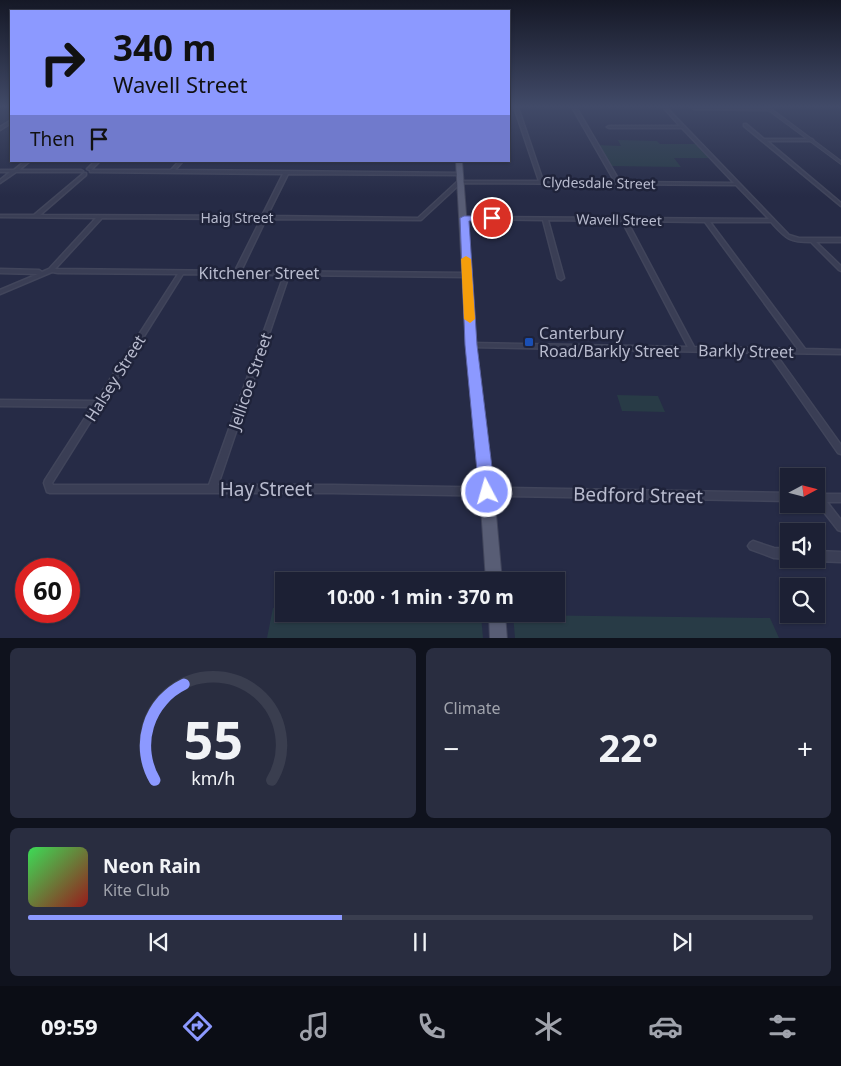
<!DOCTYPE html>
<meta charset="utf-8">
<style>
:root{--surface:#1c2034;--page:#292d40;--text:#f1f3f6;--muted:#a0a3ac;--line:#3a3e4f;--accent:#8c99ff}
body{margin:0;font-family:"Noto Sans",sans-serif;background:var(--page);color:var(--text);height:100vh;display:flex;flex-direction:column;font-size:19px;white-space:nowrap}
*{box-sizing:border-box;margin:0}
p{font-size:16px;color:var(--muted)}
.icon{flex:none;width:28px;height:28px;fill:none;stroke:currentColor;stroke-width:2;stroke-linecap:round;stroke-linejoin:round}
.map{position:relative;height:638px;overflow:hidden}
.drawer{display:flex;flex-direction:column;gap:10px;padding:10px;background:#0f121d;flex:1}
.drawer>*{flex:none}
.guide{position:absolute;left:10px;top:10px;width:500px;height:152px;border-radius:0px;box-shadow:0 1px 4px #0004,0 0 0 1px var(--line);background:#8c99ff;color:#111;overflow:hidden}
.needle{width:32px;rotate:83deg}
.fabs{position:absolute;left:780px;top:468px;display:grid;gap:10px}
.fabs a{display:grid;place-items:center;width:45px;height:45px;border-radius:0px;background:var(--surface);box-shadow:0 1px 4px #0004,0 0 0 1px var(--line);font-size:25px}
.speed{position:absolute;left:15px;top:558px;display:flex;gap:10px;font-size:25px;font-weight:700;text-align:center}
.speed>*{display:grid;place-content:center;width:65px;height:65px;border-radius:50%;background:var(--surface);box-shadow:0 1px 4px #0004,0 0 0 1px var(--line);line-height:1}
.speed .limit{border:8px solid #d22;background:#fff;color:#111}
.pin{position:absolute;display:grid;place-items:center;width:42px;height:42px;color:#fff;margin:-21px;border:2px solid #fff;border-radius:50%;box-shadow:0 1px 5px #0007}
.me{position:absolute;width:55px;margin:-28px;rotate:354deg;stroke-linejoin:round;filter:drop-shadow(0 0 4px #0008)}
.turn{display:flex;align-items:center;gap:18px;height:105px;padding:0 20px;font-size:22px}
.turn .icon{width:65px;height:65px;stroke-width:2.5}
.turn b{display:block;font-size:35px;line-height:42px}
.then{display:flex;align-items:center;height:48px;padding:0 20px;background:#0003;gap:10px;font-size:19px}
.big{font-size:38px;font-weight:700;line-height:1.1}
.drawer .widget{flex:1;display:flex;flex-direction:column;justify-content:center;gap:8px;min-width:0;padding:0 18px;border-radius:8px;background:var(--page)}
.drawer .dial{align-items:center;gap:0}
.dial svg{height:130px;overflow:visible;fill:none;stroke:var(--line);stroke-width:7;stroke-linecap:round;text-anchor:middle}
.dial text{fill:var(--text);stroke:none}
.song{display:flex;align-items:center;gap:15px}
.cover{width:60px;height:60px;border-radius:8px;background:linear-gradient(135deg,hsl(130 70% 55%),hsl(0 70% 35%))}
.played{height:5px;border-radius:2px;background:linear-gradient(90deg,var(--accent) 40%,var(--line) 40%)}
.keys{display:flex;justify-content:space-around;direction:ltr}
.heat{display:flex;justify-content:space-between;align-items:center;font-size:28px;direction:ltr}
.drawer .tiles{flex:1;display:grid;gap:10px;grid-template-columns:1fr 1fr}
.widget:last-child{grid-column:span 2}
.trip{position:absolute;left:275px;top:572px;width:290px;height:50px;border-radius:0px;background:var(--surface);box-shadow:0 1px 4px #0004,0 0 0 1px var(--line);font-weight:700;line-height:50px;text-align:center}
.dock{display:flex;height:80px;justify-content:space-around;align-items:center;background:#0b0d15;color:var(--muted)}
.dock .icon{width:35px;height:35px}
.dock .on{color:var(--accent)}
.dock b{font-size:22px;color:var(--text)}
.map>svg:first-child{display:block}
</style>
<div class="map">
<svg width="841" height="639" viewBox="0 0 841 639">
<rect width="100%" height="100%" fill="#262b46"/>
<!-- green -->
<path fill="#283b46" d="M618,140L657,141L660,144H700L712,158H674L681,167L608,166L596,145L621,146Z
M617,395L658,396L665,412L622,411Z
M273,608H284V614L481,615L483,638H267Z
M513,615L770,618L779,638H515Z"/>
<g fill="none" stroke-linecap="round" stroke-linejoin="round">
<!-- minor casing -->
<g stroke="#41455b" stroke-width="3">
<path id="minor" d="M514,107H518L543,181L615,182L572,107H576L620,182L734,183L682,128H609L607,127L609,126H680L663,107H666L789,235L799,238H841V242H816L841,266V271L839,270L811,242C788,242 786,238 771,222H710L805,349L841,350V354L775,353L841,445V454L838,453L768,353L471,347L468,345L471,343L688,347L622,221L548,220L564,278L561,280L558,278L543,220L464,219L462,218L464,217L769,219L736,185L461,183L421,220H419L266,219L241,271L467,273L470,275L467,277L289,275L218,485H333L789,493V501L333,493H50L47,492L44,483L45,480L92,407L0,406V400L96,401L178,274L58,273L52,272L0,294V290L38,274L0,273V269L39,270L42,272L49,269L96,218L0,217V215H34L84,173H86V175L40,215L262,216L283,174L90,172V170L87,169L95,161H100L91,170H171L179,161H183L175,170L462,173V174L460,175L288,174L267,216L418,218L458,181H539ZM102,218L261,219L235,271L55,269ZM627,221L705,222L798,349L694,347ZM183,274L284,275L209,485H53L52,483Z
M693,107L768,108L770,109L768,110L694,109L692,108Z
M10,121H11V123L0,130V127Z
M744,124H746L764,139H812L813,140L811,141H767L841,203V206L744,126Z
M25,161H30L19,170H81L83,171L81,172H16L0,183V180L10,172H0V170H14Z
M816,494H841V502H827L841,520V531L838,530L816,502Z
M753,541L774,548L789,549V559L774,558L750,549L748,546L750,543Z
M816,551L841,552V562L816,561L813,559H816Z"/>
</g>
<!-- tertiary casing -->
<g stroke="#41455b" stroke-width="2">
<path id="tertiary" d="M764,107H769L841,161V164Z"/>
</g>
<!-- primary casing -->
<g stroke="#41455b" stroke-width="2">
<path id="primary" d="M456,161H462L476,345L494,492L502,581H486L480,492L466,345Z
M489,614H505L507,639H490Z"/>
</g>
<!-- minor -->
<use href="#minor" fill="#3a3e55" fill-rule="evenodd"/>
<!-- tertiary -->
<use href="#tertiary" fill="#3a3e55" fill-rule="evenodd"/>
<!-- primary -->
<use href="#primary" fill="#585d75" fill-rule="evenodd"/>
</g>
<!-- sky -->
<linearGradient id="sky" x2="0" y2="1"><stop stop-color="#151826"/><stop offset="0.54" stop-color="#414a68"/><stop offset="1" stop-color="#414a68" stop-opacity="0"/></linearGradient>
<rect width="841" height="197" fill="url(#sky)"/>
<!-- route -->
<path fill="#8c99ff" stroke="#5b63a6" d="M492,216L496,218L495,220L469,221L477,345L495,492L493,497L487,499L482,497L479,492L465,345L460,218L464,216Z"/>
<!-- slow -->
<path fill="#f59e0b" d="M466,256L471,259L475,319L470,323L464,319L461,259Z"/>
<!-- markers -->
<rect fill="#1a4fb4" stroke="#1f233a" stroke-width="2" x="524" y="337" width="10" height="10" rx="2.5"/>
<g text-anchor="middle" stroke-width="5" stroke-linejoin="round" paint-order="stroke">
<!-- far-street labels -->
<g font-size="14" fill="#b8bbce" stroke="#1f233a">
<text transform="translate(599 183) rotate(1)" y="5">Clydesdale Street</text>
<text x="237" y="223">Haig Street</text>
<text transform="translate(619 220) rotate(1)" y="5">Wavell Street</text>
</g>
<!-- street labels -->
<g font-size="16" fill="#b8bbce" stroke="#1f233a">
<text x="259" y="279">Kitchener Street</text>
<text transform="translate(746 351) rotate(1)" y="6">Barkly Street</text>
<text transform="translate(115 378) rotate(-58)" y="6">Halsey Street</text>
<text transform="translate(250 381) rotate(-71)" y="6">Jellicoe Street</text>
</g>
<!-- poi labels -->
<g font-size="16" fill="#b8bbce" stroke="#1f233a" text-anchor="start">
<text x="539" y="339">Canterbury<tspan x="539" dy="18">Road/Barkly Street</tspan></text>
</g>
<!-- near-street labels -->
<g font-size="19" fill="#b8bbce" stroke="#1f233a">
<text x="266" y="496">Hay Street</text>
<text transform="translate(638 495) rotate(1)" y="7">Bedford Street</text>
</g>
</g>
</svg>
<div class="fabs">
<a><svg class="needle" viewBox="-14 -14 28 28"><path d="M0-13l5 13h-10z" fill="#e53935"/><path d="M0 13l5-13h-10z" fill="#a0a3ac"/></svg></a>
<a><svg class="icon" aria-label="sound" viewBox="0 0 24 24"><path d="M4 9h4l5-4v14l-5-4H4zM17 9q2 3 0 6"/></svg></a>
<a><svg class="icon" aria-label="search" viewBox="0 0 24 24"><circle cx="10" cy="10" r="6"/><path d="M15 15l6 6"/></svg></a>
</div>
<div class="speed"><div class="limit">60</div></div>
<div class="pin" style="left:492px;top:218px;background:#d93025"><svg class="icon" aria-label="arrive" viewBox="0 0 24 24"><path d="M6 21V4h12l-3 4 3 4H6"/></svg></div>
<svg class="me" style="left:487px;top:492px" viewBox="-20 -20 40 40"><circle r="17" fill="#8c99ff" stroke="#fff" stroke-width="3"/><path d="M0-11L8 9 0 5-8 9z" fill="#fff"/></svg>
<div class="trip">10:00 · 1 min · 370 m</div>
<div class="guide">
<div class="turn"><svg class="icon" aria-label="right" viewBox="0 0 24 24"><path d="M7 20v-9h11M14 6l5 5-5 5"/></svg><div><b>340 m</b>Wavell Street</div></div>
<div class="then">Then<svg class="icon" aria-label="arrive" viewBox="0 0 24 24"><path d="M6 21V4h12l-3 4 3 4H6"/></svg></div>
</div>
</div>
<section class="drawer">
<div class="tiles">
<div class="widget dial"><svg viewBox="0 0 100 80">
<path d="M14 69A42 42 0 1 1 86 69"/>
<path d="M14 69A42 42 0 0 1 32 10" stroke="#8c99ff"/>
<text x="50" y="56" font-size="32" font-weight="700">55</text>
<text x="50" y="72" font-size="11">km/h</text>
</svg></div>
<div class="widget"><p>Climate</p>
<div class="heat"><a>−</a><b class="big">22°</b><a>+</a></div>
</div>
<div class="widget">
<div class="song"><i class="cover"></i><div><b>Neon Rain</b><p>Kite Club</p></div></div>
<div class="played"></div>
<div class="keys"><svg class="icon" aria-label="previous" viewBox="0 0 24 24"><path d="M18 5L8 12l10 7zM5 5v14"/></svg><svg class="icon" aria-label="pause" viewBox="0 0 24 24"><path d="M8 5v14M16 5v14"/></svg><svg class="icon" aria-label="next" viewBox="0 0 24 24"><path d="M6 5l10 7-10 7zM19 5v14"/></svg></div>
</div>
</div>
</section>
<nav class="dock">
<b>09:59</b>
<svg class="icon on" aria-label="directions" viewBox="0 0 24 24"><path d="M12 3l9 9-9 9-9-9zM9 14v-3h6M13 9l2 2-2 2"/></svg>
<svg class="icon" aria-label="music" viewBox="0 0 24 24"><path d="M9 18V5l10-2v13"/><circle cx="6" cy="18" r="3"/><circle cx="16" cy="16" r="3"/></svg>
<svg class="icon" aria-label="phone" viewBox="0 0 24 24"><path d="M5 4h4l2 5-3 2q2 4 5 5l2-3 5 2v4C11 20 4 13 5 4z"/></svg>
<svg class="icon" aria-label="climate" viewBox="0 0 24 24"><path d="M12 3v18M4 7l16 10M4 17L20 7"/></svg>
<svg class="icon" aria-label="car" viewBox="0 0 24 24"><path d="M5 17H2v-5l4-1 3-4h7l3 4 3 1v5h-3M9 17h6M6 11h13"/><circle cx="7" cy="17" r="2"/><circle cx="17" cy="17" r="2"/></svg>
<svg class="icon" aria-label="filters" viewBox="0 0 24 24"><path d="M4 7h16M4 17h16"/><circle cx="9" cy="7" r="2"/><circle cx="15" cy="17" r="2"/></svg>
</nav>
